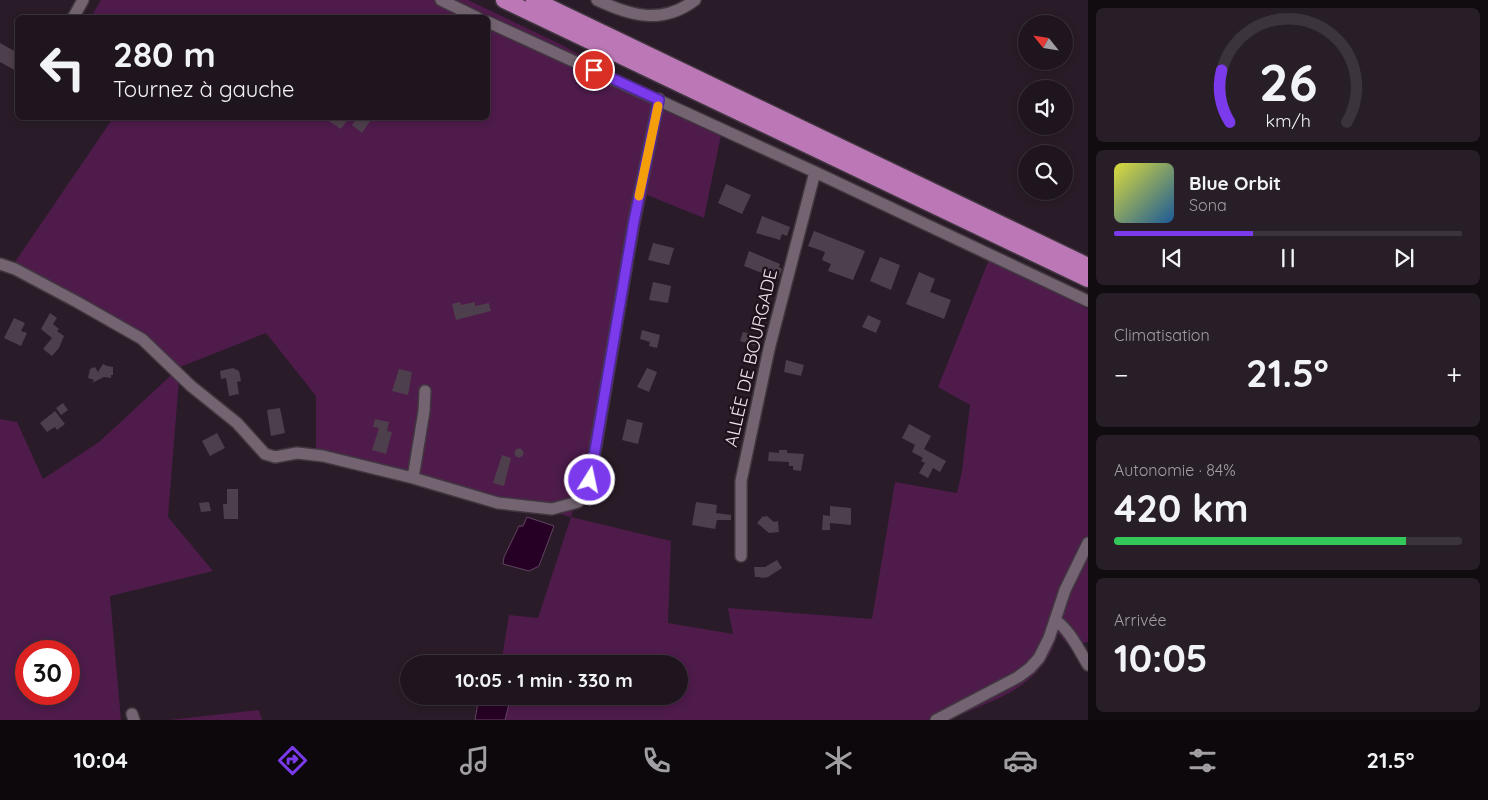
<!DOCTYPE html>
<html lang="fr">
<meta charset="utf-8">
<style>
:root{--surface:#1f151e;--page:#271e27;--text:#f1f3f6;--muted:#a19fa4;--line:#3c343c;--accent:#7c3aed}
body{margin:0;font-family:Quicksand,sans-serif;background:var(--page);color:var(--text);height:100vh;display:flex;flex-direction:column;font-size:19px;white-space:nowrap}
*{box-sizing:border-box;margin:0}
p{font-size:16px;color:var(--muted)}
.icon{flex:none;width:28px;height:28px;fill:none;stroke:currentColor;stroke-width:2;stroke-linecap:round;stroke-linejoin:round}
.map{position:relative;flex:1;overflow:hidden}
.details{display:flex;flex-direction:column;gap:8px;padding:8px;background:#110c10;width:400px}
.details>*{flex:none}
.hud{position:absolute;left:15px;top:15px;width:475px;height:105px;border-radius:8px;box-shadow:0 2px 8px #0003,0 0 0 1px var(--line);background:#1f151e;color:var(--text);overflow:hidden}
.needle{width:32px;rotate:300deg}
.buttons{position:absolute;left:1018px;top:15px;display:grid;gap:10px}
.buttons a{display:grid;place-items:center;width:55px;height:55px;border-radius:50%;background:var(--surface);box-shadow:0 2px 8px #0003,0 0 0 1px var(--line);font-size:25px}
.speed{position:absolute;left:15px;top:640px;display:flex;gap:10px;font-size:25px;font-weight:700;text-align:center}
.speed>*{display:grid;place-content:center;width:65px;height:65px;border-radius:50%;background:var(--surface);box-shadow:0 2px 8px #0003,0 0 0 1px var(--line);line-height:1}
.speed .limit{border:8px solid #d22;background:#fff;color:#111}
.pin{position:absolute;display:grid;place-items:center;width:42px;height:42px;color:#fff;margin:-21px;border:2px solid #fff;border-radius:50%;box-shadow:0 1px 5px #0007}
.me{position:absolute;width:55px;margin:-28px;rotate:10deg;stroke-linejoin:round;filter:drop-shadow(0 0 4px #0008)}
.turn{display:flex;align-items:center;gap:18px;height:105px;padding:0 15px;font-size:22px}
.turn .icon{width:65px;height:65px;stroke-width:2.5}
.turn b{display:block;font-size:35px;line-height:42px}
.big{font-size:38px;font-weight:700;line-height:1.1}
.details .tile{flex:1;display:flex;flex-direction:column;justify-content:center;gap:8px;min-width:0;padding:0 18px;border-radius:8px;background:var(--page)}
.details .dial{align-items:center;gap:0}
.dial svg{height:130px;overflow:visible;fill:none;stroke:var(--line);stroke-width:7;stroke-linecap:round;text-anchor:middle}
.dial text{fill:var(--text);stroke:none}
.song{display:flex;align-items:center;gap:15px}
.cover{width:60px;height:60px;border-radius:8px;background:linear-gradient(135deg,hsl(60 70% 55%),hsl(210 70% 35%))}
.played{height:5px;border-radius:2px;background:linear-gradient(90deg,var(--accent) 40%,var(--line) 40%)}
.keys{display:flex;justify-content:space-around;direction:ltr}
.heat{display:flex;justify-content:space-between;align-items:center;font-size:28px;direction:ltr}
.charge{height:8px;border-radius:4px;background:linear-gradient(90deg,#34c759 84%,var(--line) 0)}
.trip{position:absolute;left:400px;top:655px;width:288px;height:50px;border-radius:25px;background:var(--surface);box-shadow:0 2px 8px #0003,0 0 0 1px var(--line);font-weight:700;line-height:50px;text-align:center}
.tabs{display:flex;height:80px;justify-content:space-around;align-items:center;background:#0c080c;color:var(--muted)}
.tabs .icon{width:35px;height:35px}
.tabs .selected{color:var(--accent)}
.tabs b{font-size:22px;color:var(--text)}
main{display:flex;flex:1;min-height:0}
.map>svg:first-child{display:block}
</style>
<main>
<div class="map">
<svg width="1088" height="720" viewBox="0 0 1088 720">
<rect width="100%" height="100%" fill="#291c28"/>
<!-- green -->
<path fill="#4e1b4b" fill-rule="evenodd" d="M101,0H468L562,45L721,135L704,218L647,195L592,448L571,517L671,541L668,623L733,634L728,608L872,619L895,482L957,493L962,471L970,405L938,387L992,252L1088,309V642L1069,646L1058,633C1043,689 995,698 949,720H486L493,696H679V664H501L509,615L538,618L571,517L316,449V396L266,333L180,367L168,517L213,571L110,596L121,720H0V419L17,422L43,479L99,442L180,367L148,337L15,262L113,118H488V18L91,17ZM26,651H69V694H26Z
M259,710L262,720H169Z"/>
<!-- water -->
<path fill="#260025" stroke="#624461" d="M527,517L554,526L539,566L529,571L503,564L504,557L519,526H523Z
M479,696H511L505,720H475Z"/>
<!-- building -->
<path fill="#4e3f4c" d="M0,43L18,53V72L0,62Z
M324,118H349L341,129Z
M357,118H372L362,133L352,125Z
M726,184L751,195L742,214L718,203Z
M762,216L790,227L787,236L782,234L780,240L756,233Z
M814,231L865,251L853,280L828,271L831,264L822,260L825,252L808,246Z
M653,243L674,248L669,265L648,260Z
M749,251L780,264L779,267L782,269L778,279L744,266Z
M880,257L900,265L891,290L870,281Z
M919,272L935,279L930,292L951,300L944,319L906,304Z
M653,282L671,286L668,303L649,300Z
M460,302L461,305L475,302V306L489,303L491,311L456,320L452,304Z
M50,313L57,318L53,324L59,329L57,331L64,336L59,348L52,356L43,349L52,338L41,329Z
M868,315L881,321L876,333L862,327Z
M14,318L25,323L21,331L27,333L21,346L4,338Z
M642,330L660,335L657,348L649,346L650,342L640,339Z
M743,332L760,336L757,346L740,341Z
M786,360L804,365L801,376L784,372Z
M103,364L107,366L113,367V375H111V378L104,377L92,383L94,380L88,378L90,369L95,367L98,372Z
M233,368L239,371L241,381L237,382L239,394L229,396L226,378L221,379L220,371Z
M647,368L657,372L649,392L637,387Z
M399,369L412,372L408,395L392,391Z
M63,403L68,410L61,415L56,408Z
M280,408L285,433L271,436L267,410Z
M55,411L65,424L57,430L55,427L47,432L40,423Z
M375,419L389,422L387,431L392,432L386,454L372,450L379,428L373,427Z
M627,419L643,423L638,444L622,440Z
M909,424L931,436L924,449L946,461L940,472L933,468L928,478L919,473L925,463L921,461L923,458L912,452L915,445L902,438Z
M217,433L225,448L210,456L202,441Z
M514.5 453a4.5 4.5 0 1 1 9 0a4.5 4.5 0 1 1-9 0Z
M779,450H787V453L804,454L801,471L793,470V466H789V462L768,461L769,452L779,453Z
M502,455L511,458L504,486L493,483Z
M227,489H238V519H224L223,504H227Z
M209,502L211,511L201,512L199,503Z
M696,502L717,505L716,513L731,515V520H717L715,529L692,525Z
M830,506L851,508V525L830,523V530H822L823,515L830,516Z
M763,516L764,517L767,516L774,522L778,521L779,532L769,533L757,523Z
M777,560L782,568L768,577L762,578L760,577H755L754,567H765Z"/>
<g fill="none" stroke-linecap="round" stroke-linejoin="round">
<!-- minor casing -->
<g stroke="#413740" stroke-width="14">
<path id="minor" d="M441,0L478,18
M597,0C631,16 662,25 695,0
M73,18L83,0
M488,22L815,172L1088,301
M0,264L15,269L77,302L142,339L191,386L237,423L265,454L275,457L297,453L323,456L413,478L498,503L552,509L578,502L590,480L634,221L659,99
M413,478L424,411L425,391
M741,556V481L769,349L815,172
M1055,620C1070,630 1079,650 1088,665
M132,714L134,720
M936,720L1018,677L1030,668L1039,658L1049,638L1065,590L1088,543"/>
</g>
<!-- highway casing -->
<g stroke="#413740" stroke-width="19">
<path id="highway" d="M504,0L1088,279
M534,0L1088,266"/>
</g>
<!-- minor -->
<use href="#minor" stroke="#746472" stroke-width="11"/>
<!-- highway -->
<use href="#highway" stroke="#bc78b6" stroke-width="16"/>
</g>
<g fill="none" stroke-linecap="round" stroke-linejoin="round">
<!-- route casing -->
<g stroke="#51269a" stroke-width="12">
<path id="route" d="M590,480L634,221L659,100L594,70"/>
</g>
<!-- route -->
<use href="#route" stroke="#7c3aed" stroke-width="9"/>
<!-- slow -->
<path stroke="#f59e0b" stroke-width="9" d="M639,196L658,106"/>
</g>
<g text-anchor="middle" stroke-width="5" stroke-linejoin="round" paint-order="stroke">
<!-- street labels -->
<g font-size="18" fill="#ede4ec" stroke="#1f121e">
<text transform="translate(751 358) rotate(-77)" y="6">ALLÉE DE BOURGADE</text>
</g>
</g>
</svg>
<div class="buttons">
<a><svg class="needle" viewBox="-14 -14 28 28"><path d="M0-13l5 13h-10z" fill="#e53935"/><path d="M0 13l5-13h-10z" fill="#a19fa4"/></svg></a>
<a><svg class="icon" aria-label="sound" viewBox="0 0 24 24"><path d="M4 9h4l5-4v14l-5-4H4zM17 9q2 3 0 6"/></svg></a>
<a><svg class="icon" aria-label="search" viewBox="0 0 24 24"><circle cx="10" cy="10" r="6"/><path d="M15 15l6 6"/></svg></a>
</div>
<div class="speed"><div class="limit">30</div></div>
<div class="pin" style="left:594px;top:70px;background:#d93025"><svg class="icon" aria-label="arrive" viewBox="0 0 24 24"><path d="M6 21V4h12l-3 4 3 4H6"/></svg></div>
<svg class="me" style="left:590px;top:480px" viewBox="-20 -20 40 40"><circle r="17" fill="#7c3aed" stroke="#fff" stroke-width="3"/><path d="M0-11L8 9 0 5-8 9z" fill="#fff"/></svg>
<div class="trip">10:05 · 1 min · 330 m</div>
<div class="hud">
<div class="turn"><svg class="icon" aria-label="left" viewBox="0 0 24 24"><path d="M17 20v-9H6M10 6l-5 5 5 5"/></svg><div><b>280 m</b>Tournez à gauche</div></div>
</div>
</div>
<section class="details">
<div class="tile dial"><svg viewBox="0 0 100 80">
<path d="M14 69A42 42 0 1 1 86 69"/>
<path d="M14 69A42 42 0 0 1 9 37" stroke="#7c3aed"/>
<text x="50" y="56" font-size="32" font-weight="700">26</text>
<text x="50" y="72" font-size="11">km/h</text>
</svg></div>
<div class="tile">
<div class="song"><i class="cover"></i><div><b>Blue Orbit</b><p>Sona</p></div></div>
<div class="played"></div>
<div class="keys"><svg class="icon" aria-label="previous" viewBox="0 0 24 24"><path d="M18 5L8 12l10 7zM5 5v14"/></svg><svg class="icon" aria-label="pause" viewBox="0 0 24 24"><path d="M8 5v14M16 5v14"/></svg><svg class="icon" aria-label="next" viewBox="0 0 24 24"><path d="M6 5l10 7-10 7zM19 5v14"/></svg></div>
</div>
<div class="tile"><p>Climatisation</p>
<div class="heat"><a>−</a><b class="big">21.5°</b><a>+</a></div>
</div>
<div class="tile"><p>Autonomie · 84%</p><b class="big">420 km</b><div class="charge"></div></div>
<div class="tile"><p>Arrivée</p><b class="big">10:05</b></div>
</section>
</main>
<nav class="tabs">
<b>10:04</b>
<svg class="icon selected" aria-label="directions" viewBox="0 0 24 24"><path d="M12 3l9 9-9 9-9-9zM9 14v-3h6M13 9l2 2-2 2"/></svg>
<svg class="icon" aria-label="music" viewBox="0 0 24 24"><path d="M9 18V5l10-2v13"/><circle cx="6" cy="18" r="3"/><circle cx="16" cy="16" r="3"/></svg>
<svg class="icon" aria-label="phone" viewBox="0 0 24 24"><path d="M5 4h4l2 5-3 2q2 4 5 5l2-3 5 2v4C11 20 4 13 5 4z"/></svg>
<svg class="icon" aria-label="climate" viewBox="0 0 24 24"><path d="M12 3v18M4 7l16 10M4 17L20 7"/></svg>
<svg class="icon" aria-label="car" viewBox="0 0 24 24"><path d="M5 17H2v-5l4-1 3-4h7l3 4 3 1v5h-3M9 17h6M6 11h13"/><circle cx="7" cy="17" r="2"/><circle cx="17" cy="17" r="2"/></svg>
<svg class="icon" aria-label="filters" viewBox="0 0 24 24"><path d="M4 7h16M4 17h16"/><circle cx="9" cy="7" r="2"/><circle cx="15" cy="17" r="2"/></svg>
<b>21.5°</b>
</nav>
